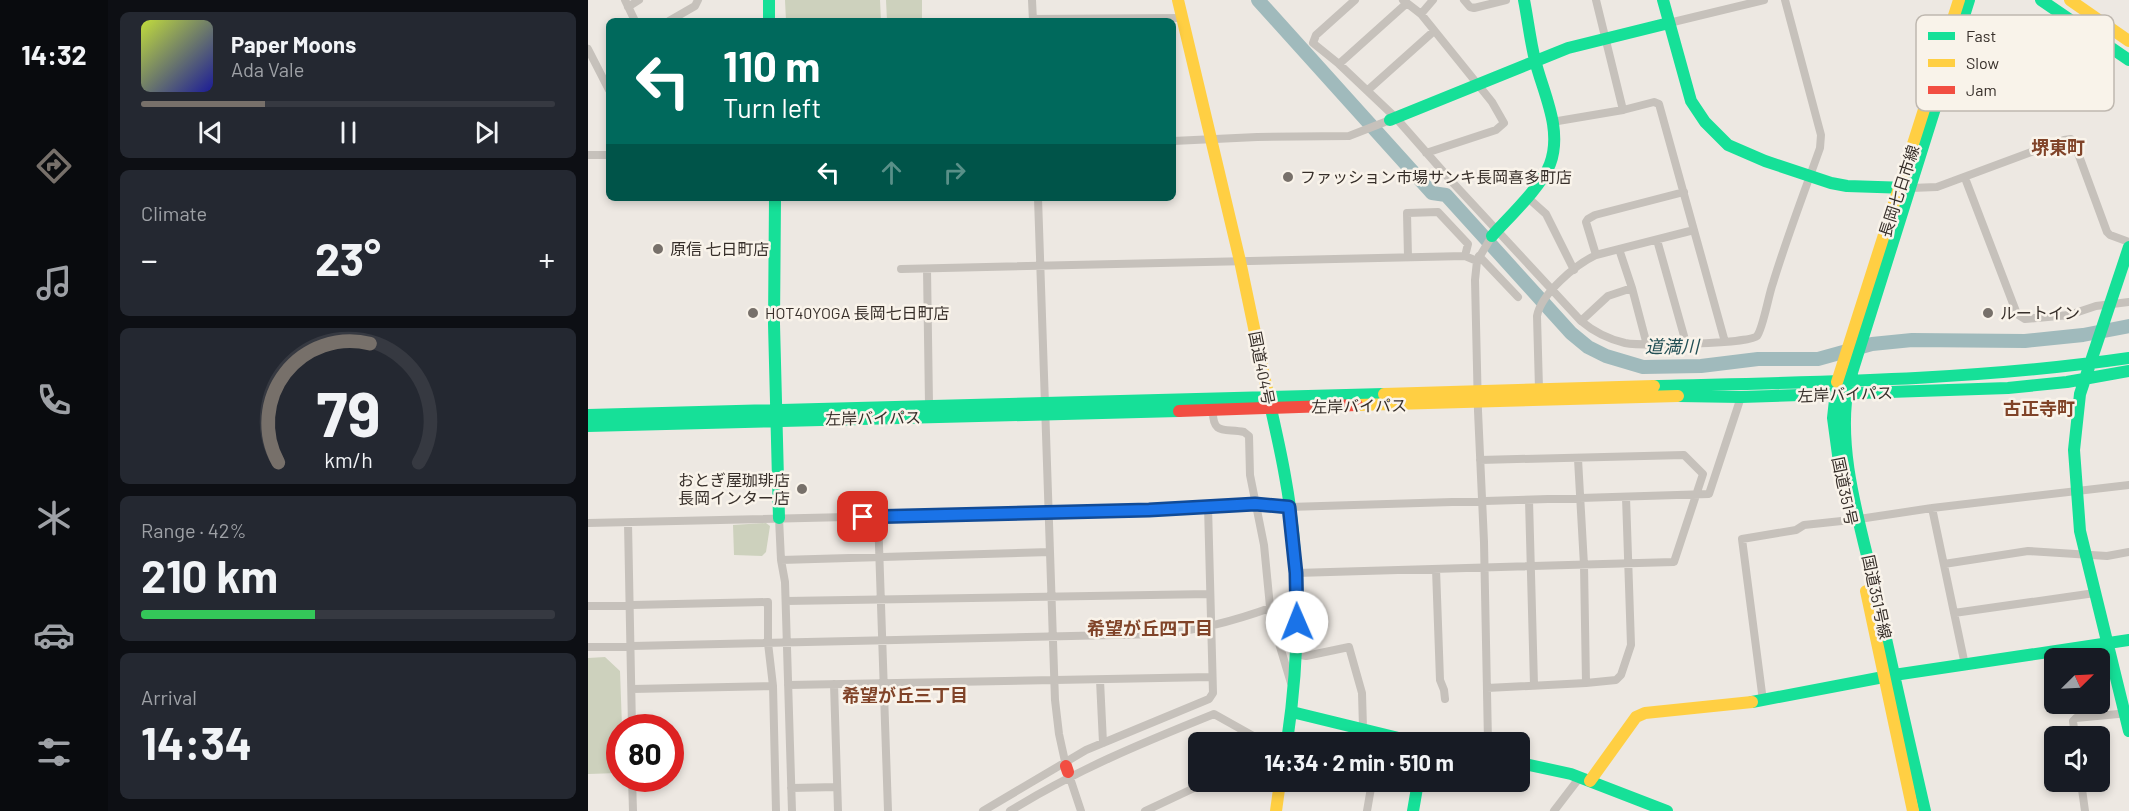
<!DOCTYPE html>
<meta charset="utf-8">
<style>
:root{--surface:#171b24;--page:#242831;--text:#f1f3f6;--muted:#9ea1a6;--line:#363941;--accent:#77706a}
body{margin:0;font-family:Barlow,"Noto Sans JP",sans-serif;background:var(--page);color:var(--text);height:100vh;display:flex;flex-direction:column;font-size:22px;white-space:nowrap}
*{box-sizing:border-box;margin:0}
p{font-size:20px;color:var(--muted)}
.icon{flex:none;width:33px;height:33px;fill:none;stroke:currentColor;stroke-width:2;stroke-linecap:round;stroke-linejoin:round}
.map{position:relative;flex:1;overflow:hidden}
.drawer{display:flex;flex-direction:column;gap:12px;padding:12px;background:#0d0f14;width:480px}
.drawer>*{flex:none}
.guide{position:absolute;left:18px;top:18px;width:570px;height:183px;border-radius:9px;box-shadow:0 3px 9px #0003;background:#00695c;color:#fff;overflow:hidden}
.needle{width:39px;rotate:66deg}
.buttons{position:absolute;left:1456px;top:648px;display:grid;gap:12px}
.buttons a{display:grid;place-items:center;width:66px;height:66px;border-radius:9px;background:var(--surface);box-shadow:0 3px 9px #0003;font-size:30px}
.speed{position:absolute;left:18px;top:714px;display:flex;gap:12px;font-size:30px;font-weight:700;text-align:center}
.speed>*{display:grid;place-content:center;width:78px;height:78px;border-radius:50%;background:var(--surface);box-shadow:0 3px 9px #0003;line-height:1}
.speed .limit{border:9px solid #d22;background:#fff;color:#111}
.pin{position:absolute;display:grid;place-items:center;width:51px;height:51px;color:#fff;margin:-26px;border-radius:12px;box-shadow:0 3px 9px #0006}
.me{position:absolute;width:66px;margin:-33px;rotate:359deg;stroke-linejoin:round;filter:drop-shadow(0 0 4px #0008)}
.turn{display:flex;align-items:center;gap:21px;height:126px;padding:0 18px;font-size:27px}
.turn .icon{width:78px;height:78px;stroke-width:2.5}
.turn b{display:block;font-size:42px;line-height:51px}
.lanes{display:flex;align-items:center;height:57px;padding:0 18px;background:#0003;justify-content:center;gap:30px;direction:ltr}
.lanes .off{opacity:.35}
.big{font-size:45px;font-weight:700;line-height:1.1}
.drawer .card{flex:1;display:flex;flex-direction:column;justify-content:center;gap:9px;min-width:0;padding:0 21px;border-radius:9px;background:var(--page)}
.drawer .dial{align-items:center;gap:0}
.dial svg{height:156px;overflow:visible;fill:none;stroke:var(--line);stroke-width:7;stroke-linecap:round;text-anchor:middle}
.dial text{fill:var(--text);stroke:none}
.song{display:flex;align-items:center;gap:18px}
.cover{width:72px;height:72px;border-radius:9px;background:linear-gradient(135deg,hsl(70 70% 55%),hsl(240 70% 35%))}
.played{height:6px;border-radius:3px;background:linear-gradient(90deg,var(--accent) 30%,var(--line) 30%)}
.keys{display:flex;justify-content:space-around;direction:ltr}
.heat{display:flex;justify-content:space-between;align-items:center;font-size:33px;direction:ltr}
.charge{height:9px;border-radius:4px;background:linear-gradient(90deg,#34c759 42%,var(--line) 0)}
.trip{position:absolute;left:600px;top:732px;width:342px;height:60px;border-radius:9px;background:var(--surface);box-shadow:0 3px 9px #0003;font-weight:700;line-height:60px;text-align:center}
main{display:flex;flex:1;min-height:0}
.tabs{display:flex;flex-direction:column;width:108px;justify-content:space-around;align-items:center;background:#090b0e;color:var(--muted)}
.tabs .icon{width:42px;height:42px}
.tabs .current{color:var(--accent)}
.tabs b{font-size:27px;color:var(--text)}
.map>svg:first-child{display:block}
</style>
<main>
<nav class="tabs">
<b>14:32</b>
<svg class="icon current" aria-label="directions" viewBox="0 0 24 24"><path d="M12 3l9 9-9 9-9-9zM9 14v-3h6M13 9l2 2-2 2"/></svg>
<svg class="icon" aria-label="music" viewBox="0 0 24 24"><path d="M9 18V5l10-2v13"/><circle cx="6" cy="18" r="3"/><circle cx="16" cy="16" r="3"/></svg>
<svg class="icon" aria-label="phone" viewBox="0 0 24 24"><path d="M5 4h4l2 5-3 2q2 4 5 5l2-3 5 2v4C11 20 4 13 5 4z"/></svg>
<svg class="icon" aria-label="climate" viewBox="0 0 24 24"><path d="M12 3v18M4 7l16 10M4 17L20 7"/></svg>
<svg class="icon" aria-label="car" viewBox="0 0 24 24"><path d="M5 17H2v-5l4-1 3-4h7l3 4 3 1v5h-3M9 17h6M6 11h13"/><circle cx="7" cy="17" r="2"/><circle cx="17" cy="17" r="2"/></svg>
<svg class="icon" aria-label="filters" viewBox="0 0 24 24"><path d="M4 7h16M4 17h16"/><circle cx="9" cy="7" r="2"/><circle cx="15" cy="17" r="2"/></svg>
</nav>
<section class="drawer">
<div class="card">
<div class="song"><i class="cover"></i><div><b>Paper Moons</b><p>Ada Vale</p></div></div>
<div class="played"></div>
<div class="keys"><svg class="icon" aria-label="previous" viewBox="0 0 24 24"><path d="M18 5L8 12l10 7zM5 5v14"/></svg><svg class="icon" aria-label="pause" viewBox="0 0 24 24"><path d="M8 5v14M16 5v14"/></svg><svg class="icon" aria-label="next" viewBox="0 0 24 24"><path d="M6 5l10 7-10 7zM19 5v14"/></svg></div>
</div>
<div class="card"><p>Climate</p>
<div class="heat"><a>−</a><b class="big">23°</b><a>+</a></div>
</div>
<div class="card dial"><svg viewBox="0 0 100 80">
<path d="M14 69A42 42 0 1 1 86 69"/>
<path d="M14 69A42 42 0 0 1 61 8" stroke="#77706a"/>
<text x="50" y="56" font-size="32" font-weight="700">79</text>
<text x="50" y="72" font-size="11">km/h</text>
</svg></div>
<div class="card"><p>Range · 42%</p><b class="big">210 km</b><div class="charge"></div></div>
<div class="card"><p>Arrival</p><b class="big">14:34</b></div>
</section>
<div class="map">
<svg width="1541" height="811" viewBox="0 0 1541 811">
<rect width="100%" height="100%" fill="#ede8e2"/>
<!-- green -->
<path fill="#cdd1bd" d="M197,0H292L293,21H198Z
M298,0H334V21H299Z
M178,523L182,526L178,552L174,556L146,555L145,525Z
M17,657L32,671L34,727L32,728L31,773L0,774V658Z"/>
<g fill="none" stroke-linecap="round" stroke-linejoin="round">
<!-- river -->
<path stroke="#a0babc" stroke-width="14" d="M670,0L844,193L858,195L983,333L1000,347L1018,356L1055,367L1113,366L1170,359H1230L1284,344L1324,340L1437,341L1495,335L1541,326"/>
<!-- street -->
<path stroke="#c6c1bb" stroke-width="8" d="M37,0L47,21
M444,0L445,21
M767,0L728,35L725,43L751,64L808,118L866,184L993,321C1006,332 1020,339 1037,343C1052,346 1162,344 1169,336C1175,329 1181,293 1185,283C1199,237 1216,193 1232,148L1233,135L1197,0
M815,0L833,14L904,102L916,123L908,130L838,153
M876,0L882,7L886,8L918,0
M1008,0L1035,110
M40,7L51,0
M833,14L845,0
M445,19L594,18
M81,21L107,6L110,0
M1081,23L1176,0
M0,49L21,90
M751,64L819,3
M780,90L846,31
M964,122L1035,110L1066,102L1071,104L1137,342
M585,141L669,137L761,136L802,120
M0,155H21
M1377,178L1429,314L1437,319L1481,315L1508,306L1541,302
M1323,188L1349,187L1476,140L1483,139L1487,145L1519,232L1522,235L1541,242
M939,197L958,214L986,270
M450,198L467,700L471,734L478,766
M1069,240L1098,343
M1031,249L1044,288L1059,345
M1008,255L1106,230
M891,256L930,297
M820,257L819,213L850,212L880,244L877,256
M313,269L877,256L889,261
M339,269L341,404
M993,321L1020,296L1044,288
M951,389L949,316C953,294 987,265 1008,255L998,222L1000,219L1007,215L1096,192
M625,410C624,436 638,428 656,432L661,436L662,475L676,545L683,617L703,683
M990,459L996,565L998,683
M941,500L946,685
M1344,508L1377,665
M290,516L300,811
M191,518L193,560L197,582L204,811
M1271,519L1344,508L1541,485
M0,523L561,510L667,504L701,507L1121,494L1152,400
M40,523L44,728
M193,560L462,552
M1356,564L1440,551L1519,556L1541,552
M848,569L852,680L856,690L857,699
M708,573L1086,562L1115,474L1096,455L892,460
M198,601L622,594
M0,606L180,602V643L185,686L188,811
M1366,613L1507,593
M0,647L571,634C619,630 664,616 708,598
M707,654L718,656L761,647L774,693L775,728
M512,680L515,743
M246,684L250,811
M200,685L624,677
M899,688L998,683L1028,680L1033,675L1043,645L1038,497
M44,689L185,686
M1175,701L1154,539L1208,530L1216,525L1263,520
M1487,736L1485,721L1488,718L1541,713
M900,742L896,542L890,411L887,280L889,261L904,236
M480,772L493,811
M44,778L45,811
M1493,782L1497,811
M203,788L249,787
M395,811L498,750L621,699L625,693L620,506
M422,811C488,770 554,743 626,714L676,742
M557,811L619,782
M779,811L784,782
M966,811L992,777"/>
<!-- fast -->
<path stroke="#16e098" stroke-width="12" d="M181,0V21
M1075,0L1103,101L1117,122L1140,145L1177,161L1243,183L1259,186L1320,188
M1453,0L1541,60
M802,120L980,48L1081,23
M187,198L186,324L191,518
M904,236C921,217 954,186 962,164C975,129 955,93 947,60C942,40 940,20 936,0
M1541,247L1492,394L1486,450L1492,531L1541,731
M1249,382L1245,418L1253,477
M1261,382L1381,0
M1261,382C1247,447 1272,524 1287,588C1303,663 1320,737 1337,811
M1066,386C1225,382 1383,381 1541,358
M679,390C685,419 692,447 697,476C713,563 712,654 699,742
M1090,396L1153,397L1420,388L1479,382L1541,371
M0,415L796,394
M0,426L591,411
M1164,702L1306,675L1541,640
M704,712L827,742
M932,763L983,774L1079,811
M825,811L830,782"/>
<!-- slow -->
<path stroke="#ffcf43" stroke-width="12" d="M590,0L652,261L679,390
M1482,0L1541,41
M1249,382L1371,0
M796,394L1066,386
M769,405L1090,396
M1278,591L1325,811
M1002,781L1048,717L1057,713L1164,702
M688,811L692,782"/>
<!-- jam -->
<path stroke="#f24e42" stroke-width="12" d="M591,411L769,405
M478,766L480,772"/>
</g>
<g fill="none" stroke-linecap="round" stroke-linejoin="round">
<!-- route casing -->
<g stroke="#114b97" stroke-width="15">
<path id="route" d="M275,517L561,510L667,504L701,507L708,573L709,622"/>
</g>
<!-- route -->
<use href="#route" stroke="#1a73e8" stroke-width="10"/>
</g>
<!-- markers -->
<g fill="#77706a" stroke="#f9f3ea" stroke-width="2">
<circle cx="700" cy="177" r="6"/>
<circle cx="70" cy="249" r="6"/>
<circle cx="165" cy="313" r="6"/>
<circle cx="1400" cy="313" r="6"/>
<circle cx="214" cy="489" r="6"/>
</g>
<g text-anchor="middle" stroke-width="5" stroke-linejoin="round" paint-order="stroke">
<!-- poi labels -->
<g font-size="16" fill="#372f2a" stroke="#f9f3ea" text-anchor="start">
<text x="712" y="183">ファッション市場サンキ長岡喜多町店</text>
<text x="82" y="255">原信 七日町店</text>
<text x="177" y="319">HOT40YOGA 長岡七日町店</text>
<text x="1412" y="319">ルートイン</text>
<text x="202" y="486" text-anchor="end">おとぎ屋珈琲店<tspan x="202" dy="18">長岡インター店</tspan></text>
</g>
<!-- street labels -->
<g font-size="16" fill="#372f2a" stroke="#f9f3ea">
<text transform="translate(1311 191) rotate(-72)" y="6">長岡七日市線</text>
<text transform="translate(674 368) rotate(79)" y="6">国道404号</text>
<text transform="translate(1257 394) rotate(-2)" y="6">左岸バイパス</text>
<text transform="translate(771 406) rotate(-1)" y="6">左岸バイパス</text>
<text transform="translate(285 418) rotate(-1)" y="6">左岸バイパス</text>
<text transform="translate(1257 491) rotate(78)" y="6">国道351号</text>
<text transform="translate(1289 597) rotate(78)" y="6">国道351号線</text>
</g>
<!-- neighbourhood labels -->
<g font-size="18" font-weight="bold" fill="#804328" stroke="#f9f3ea">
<text x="1470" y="154">堺東町</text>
<text x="1451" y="415">古正寺町</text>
<text x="562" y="635">希望が丘四丁目</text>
<text x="317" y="702">希望が丘三丁目</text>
</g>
<!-- water labels -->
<g font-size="18" font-style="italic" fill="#224f55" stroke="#f9f3ea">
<text x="1084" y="353">道満川</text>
</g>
</g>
<!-- legend -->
<rect x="1328" y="15" width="198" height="96" rx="9" fill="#f9f3ea" stroke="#bfb8b0" stroke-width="1.5"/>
<rect x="1340" y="32" width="27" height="8" fill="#16e098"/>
<rect x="1340" y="59" width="27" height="8" fill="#ffcf43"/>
<rect x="1340" y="86" width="27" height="8" fill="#f24e42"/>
<g font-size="16" fill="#372f2a">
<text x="1378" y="42">Fast</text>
<text x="1378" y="69">Slow</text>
<text x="1378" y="96">Jam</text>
</g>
</svg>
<div class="buttons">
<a><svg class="needle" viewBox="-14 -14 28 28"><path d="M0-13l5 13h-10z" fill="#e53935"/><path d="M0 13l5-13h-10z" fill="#9ea1a6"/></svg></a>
<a><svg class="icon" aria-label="sound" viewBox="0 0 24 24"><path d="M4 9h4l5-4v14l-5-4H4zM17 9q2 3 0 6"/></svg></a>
</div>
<div class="speed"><div class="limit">80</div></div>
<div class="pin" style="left:275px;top:517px;background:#d93025"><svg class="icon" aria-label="arrive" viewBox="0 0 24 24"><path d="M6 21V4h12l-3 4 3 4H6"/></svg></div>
<svg class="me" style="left:709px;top:622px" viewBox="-20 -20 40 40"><circle r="19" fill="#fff"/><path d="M0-13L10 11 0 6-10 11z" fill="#1a73e8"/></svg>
<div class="trip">14:34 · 2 min · 510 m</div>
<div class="guide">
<div class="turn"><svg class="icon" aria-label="left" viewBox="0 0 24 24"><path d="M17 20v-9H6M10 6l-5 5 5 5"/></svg><div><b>110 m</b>Turn left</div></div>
<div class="lanes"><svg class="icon" aria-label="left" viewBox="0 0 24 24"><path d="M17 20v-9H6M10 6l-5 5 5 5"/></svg><svg class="icon off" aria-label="ahead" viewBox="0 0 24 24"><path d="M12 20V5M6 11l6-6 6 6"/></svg><svg class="icon off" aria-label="right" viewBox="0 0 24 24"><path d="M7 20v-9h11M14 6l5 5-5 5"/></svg></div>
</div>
</div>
</main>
